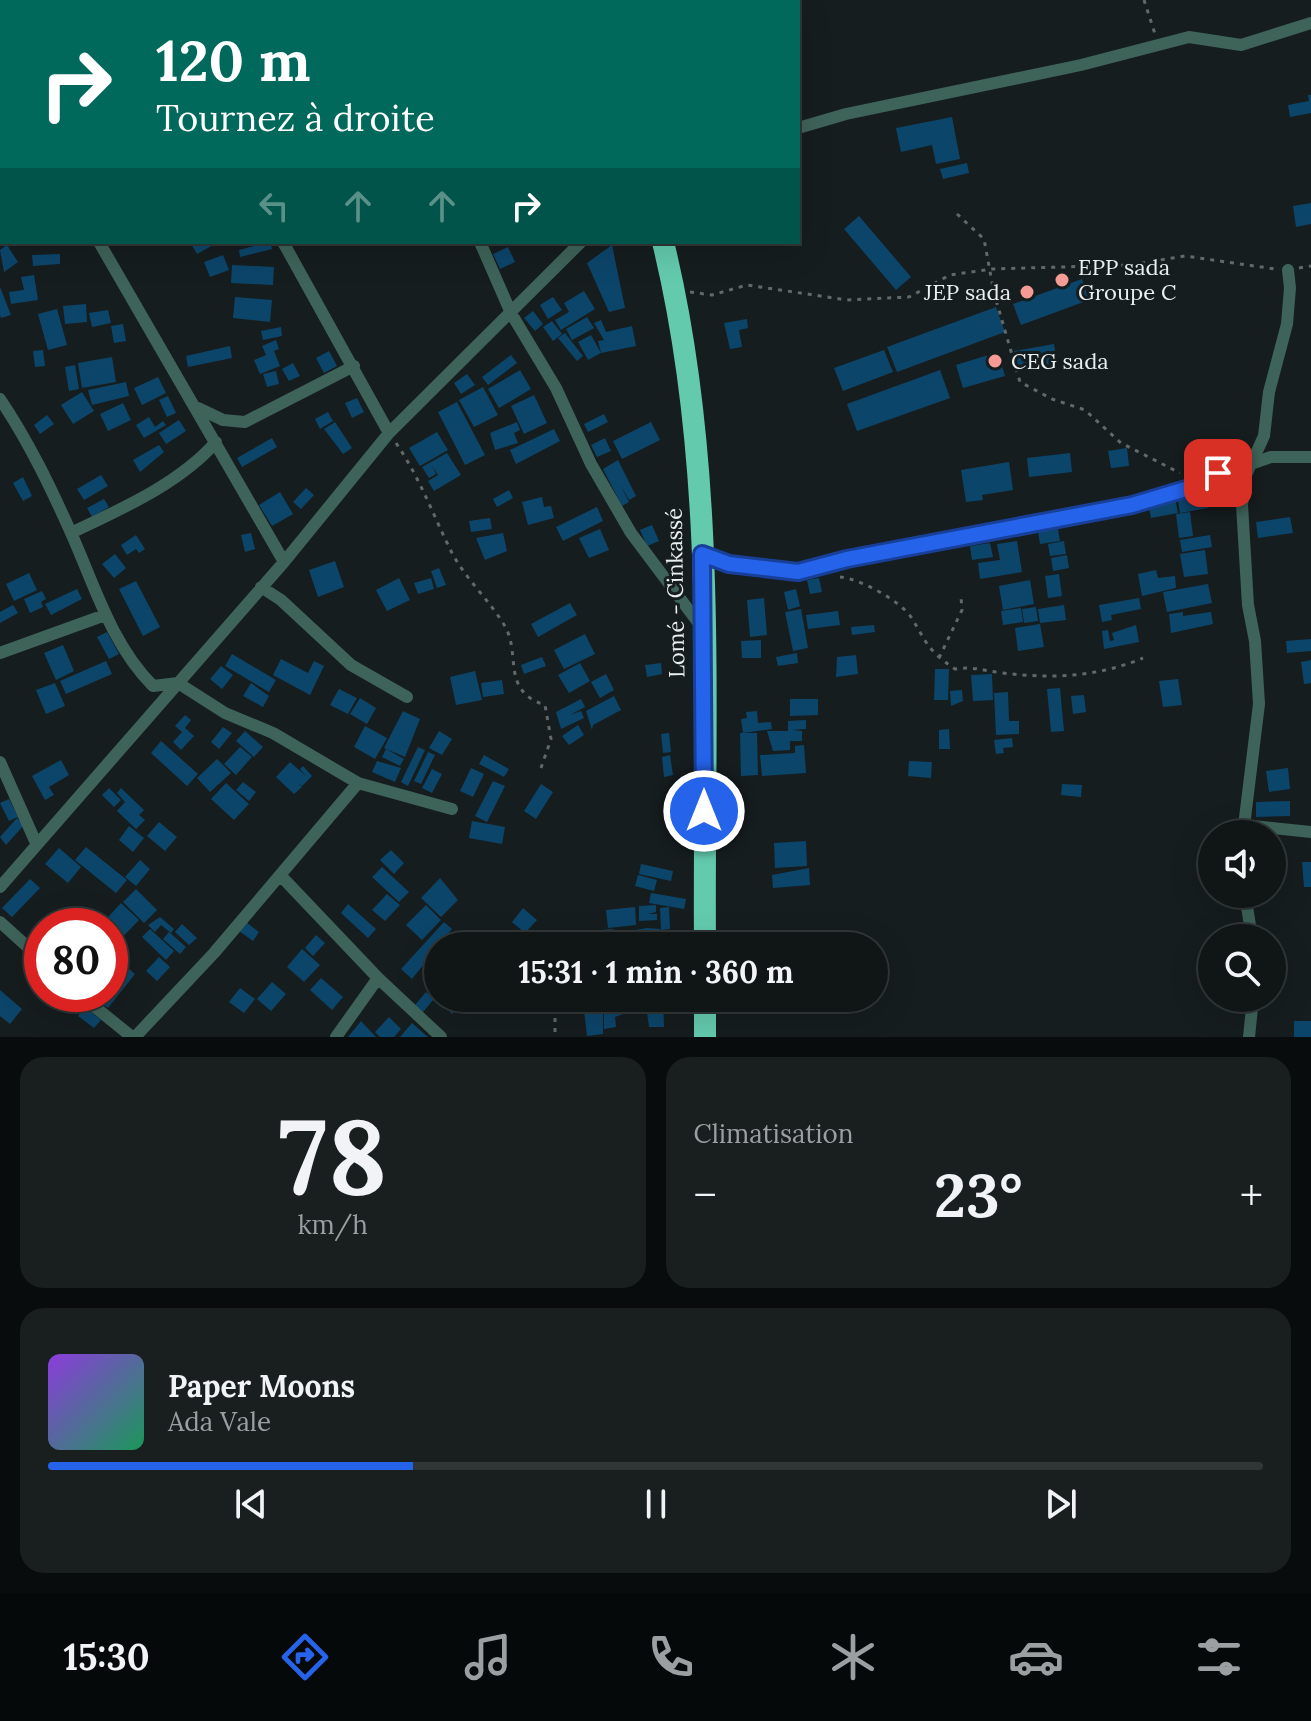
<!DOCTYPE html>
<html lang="fr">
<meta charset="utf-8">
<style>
:root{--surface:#101616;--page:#191f1f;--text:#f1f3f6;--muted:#9c9fa1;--line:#303535;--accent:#2563eb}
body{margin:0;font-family:Lora,serif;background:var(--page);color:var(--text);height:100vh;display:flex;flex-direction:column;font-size:30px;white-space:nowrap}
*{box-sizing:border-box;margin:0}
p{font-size:26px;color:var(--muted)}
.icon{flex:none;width:44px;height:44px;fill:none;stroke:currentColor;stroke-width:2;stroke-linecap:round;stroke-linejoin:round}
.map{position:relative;height:1037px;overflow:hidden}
.sheet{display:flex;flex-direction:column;gap:20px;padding:20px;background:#090c0c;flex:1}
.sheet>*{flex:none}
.guide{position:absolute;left:0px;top:0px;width:800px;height:244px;box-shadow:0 8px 32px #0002,0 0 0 2px var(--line);background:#00695c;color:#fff;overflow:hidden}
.controls{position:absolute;left:1198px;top:820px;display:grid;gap:16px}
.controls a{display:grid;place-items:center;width:88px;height:88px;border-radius:50%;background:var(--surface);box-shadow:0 8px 32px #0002,0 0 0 2px var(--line);font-size:40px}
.speed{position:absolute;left:24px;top:908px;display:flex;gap:16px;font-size:40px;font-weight:700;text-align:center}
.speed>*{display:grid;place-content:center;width:104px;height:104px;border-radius:50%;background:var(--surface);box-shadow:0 8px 32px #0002,0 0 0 2px var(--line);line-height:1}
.speed .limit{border:12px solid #d22;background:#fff;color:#111}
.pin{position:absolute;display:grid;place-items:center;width:68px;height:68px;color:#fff;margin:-34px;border-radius:16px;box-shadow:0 4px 12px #0006}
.me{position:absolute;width:88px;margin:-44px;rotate:0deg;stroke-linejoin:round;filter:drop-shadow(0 0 6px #0008)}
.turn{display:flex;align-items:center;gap:28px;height:168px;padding:0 24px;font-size:36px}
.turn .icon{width:104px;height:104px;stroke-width:2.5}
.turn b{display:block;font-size:56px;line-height:68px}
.lanes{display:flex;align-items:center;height:76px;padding:0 24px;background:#0003;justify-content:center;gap:40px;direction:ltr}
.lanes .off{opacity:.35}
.big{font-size:60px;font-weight:700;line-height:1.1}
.sheet .widget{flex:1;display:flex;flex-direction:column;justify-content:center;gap:12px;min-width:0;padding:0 28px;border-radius:24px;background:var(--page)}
.sheet .dial{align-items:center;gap:0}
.dial b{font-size:104px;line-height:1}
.song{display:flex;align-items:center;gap:24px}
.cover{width:96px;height:96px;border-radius:12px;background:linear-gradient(135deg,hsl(270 70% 55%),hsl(150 70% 35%))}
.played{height:8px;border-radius:4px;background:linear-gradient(90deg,var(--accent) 30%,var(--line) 30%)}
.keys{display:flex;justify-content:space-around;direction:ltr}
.heat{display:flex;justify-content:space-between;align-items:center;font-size:44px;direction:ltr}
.sheet .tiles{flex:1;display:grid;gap:20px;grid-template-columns:1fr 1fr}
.widget:last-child{grid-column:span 2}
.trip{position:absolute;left:424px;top:932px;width:464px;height:80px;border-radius:40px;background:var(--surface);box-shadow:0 8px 32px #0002,0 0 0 2px var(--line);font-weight:700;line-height:80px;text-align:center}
.tabs{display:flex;height:128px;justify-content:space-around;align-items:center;background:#060909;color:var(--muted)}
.tabs .icon{width:56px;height:56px}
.tabs .on{color:var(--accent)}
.tabs b{font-size:36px;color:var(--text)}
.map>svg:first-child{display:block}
</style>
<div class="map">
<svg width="1311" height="1037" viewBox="0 0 1311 1037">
<rect width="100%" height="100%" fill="#161d1e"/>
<!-- building -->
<path fill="#0c456a" d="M1308,95H1311V113L1290,117L1288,105L1309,101Z
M952,117L960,159L936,164L932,145L901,152L896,128Z
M967,163L969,173L943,179L940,169Z
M1311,203V224L1296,227L1293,206Z
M859,216L911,277L896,290L844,229Z
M190,242H214L215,244L197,254Z
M270,242L272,249L240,257L239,250Z
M7,245L18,262L4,272L0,250Z
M612,245L625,308L609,312L587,263Z
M508,247L515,262L500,269L493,254Z
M60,254V264L33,266L32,255Z
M223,255L229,270L210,277L204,262Z
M232,265L274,267L273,285L231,283Z
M34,275L38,300L11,304L9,292L24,290L21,277Z
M1082,279L1089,300L1021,325L1013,304Z
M0,287L11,315L1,318L0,315Z
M584,291L595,309L561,330L555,320L569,312L564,303Z
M235,297L272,300L270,322L233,318Z
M553,297L562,310L548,319L540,305Z
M86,304L87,322L65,324L63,306Z
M996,307L1005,332L897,372L887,347Z
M57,309L67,345L48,350L38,314Z
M108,310L111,323L92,327L89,313Z
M533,311L543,324L535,331L524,318Z
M587,317L594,328L572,340L566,329Z
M747,319L748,328L739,330L742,347L730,349L724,323Z
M601,320L606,332L632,326L636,346L601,353L598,341L604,340L594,323Z
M552,321L562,334L553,341L543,327Z
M123,324L126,341L114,343L111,326Z
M281,327L282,336L263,340L261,331Z
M565,333L583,356L577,361L558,338Z
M591,335L601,353L588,360L578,342Z
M276,340L279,349L274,351L280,366L260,374L254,360L266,355L262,346Z
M1054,344L1057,363L1018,370L1014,351Z
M230,346L232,358L188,367L186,356Z
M43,350L45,366L35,367L33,351Z
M884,350L893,372L843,391L834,368Z
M329,351L337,366L324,373L316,358Z
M998,352L1005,376L963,388L956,365Z
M511,355L517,363L488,385L482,377Z
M112,357L116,382L82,388L78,363Z
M293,363L300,376L289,381L282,369Z
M75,365L79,389L69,391L65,367Z
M520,370L531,389L499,408L488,389Z
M940,370L950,398L857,431L847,404Z
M276,371L279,384L267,387L263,374Z
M467,374L475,385L461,394L454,383Z
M158,377L166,393L142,405L134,388Z
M126,382L129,396L92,405L88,390Z
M483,387L498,415L474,427L459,400Z
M82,392L94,411L73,424L61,405Z
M534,395L547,423L524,434L511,406Z
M168,396L176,413L167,417L159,400Z
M357,398L364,412L352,418L345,403Z
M457,402L485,455L465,465L438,412Z
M123,403L131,420L108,431L100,414Z
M328,412L333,421L320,429L315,419Z
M604,414L608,422L588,432L584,424Z
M47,415L54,424L40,434L34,425Z
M149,417L155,427L163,421L166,425L144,438L136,425Z
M179,420L186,431L166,444L159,433Z
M335,422L352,448L343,454L324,429Z
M517,422L520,430L514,433L518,443L495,450L490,433Z
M651,422L660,440L622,459L613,441Z
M554,429L560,441L516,464L510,450Z
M437,432L448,450L420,466L409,448Z
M272,438L277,447L242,467L237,458Z
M605,438L611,451L597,457L591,445Z
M159,445L164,452L140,472L133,460Z
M1127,448L1129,466L1111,468L1108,451Z
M447,453L461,475L434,491L428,481L438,475L432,466L436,474L429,478L422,467Z
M1070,453L1072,472L1029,477L1027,458Z
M618,460L636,496L629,500L620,484L629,502L622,506L603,469Z
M1009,462L1013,490L982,495L983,500L966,502L961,470Z
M101,475L108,486L84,500L77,489Z
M23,477L32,496L23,501L13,483Z
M306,488L314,495L301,509L293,502Z
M509,490L513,498L497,507L493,499Z
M1202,491L1208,508L1180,513L1178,500L1191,498L1190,493Z
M280,492L293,514L272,526L259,505Z
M542,497L544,507L551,506L554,518L528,525L522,502Z
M1175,498L1178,513L1151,518L1148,503Z
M104,499L109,507L92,517L87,508Z
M597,507L603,521L563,541L556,527Z
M1190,512L1193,536L1179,538L1176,514Z
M1290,517L1293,533L1258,538L1256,522Z
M490,518L492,529L471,532L469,521Z
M652,525L659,541L647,546L640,530Z
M600,529L609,550L589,558L579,538Z
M1058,529L1060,541L1040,544L1038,532Z
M251,533L255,549L245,552L241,535Z
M503,533L507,551L485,560L476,538Z
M136,535L145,549L139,553L136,549L127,555L121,545Z
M1210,535L1212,547L1182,552L1180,540Z
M1017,541L1022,572L980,579L978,563L1000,560L997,544Z
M1064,541L1066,554L1050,556L1048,544Z
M990,543L993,557L972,560L970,546Z
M1205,550L1208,574L1184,577L1180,554Z
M115,554L126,568L114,578L102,564Z
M1067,555L1069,568L1053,571L1051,558Z
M335,561L344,587L318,597L309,570Z
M439,568L446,585L437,588L431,571Z
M1156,570L1158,578L1175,576L1176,588L1142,596L1138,574Z
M29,573L37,590L14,601L6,584Z
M1059,574L1062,596L1048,598L1045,576Z
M399,578L410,600L387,611L376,590Z
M431,578L434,589L418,594L414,583Z
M819,578L822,592L810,594L807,580Z
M1030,580L1034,604L1003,610L999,586Z
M136,581L160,627L143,636L119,589Z
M1208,584L1212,603L1167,612L1163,592Z
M77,589L82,599L51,615L45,604Z
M796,589L800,606L788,610L784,592Z
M42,591L46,599L41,602L43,607L30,613L24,599Z
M764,598L767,635L750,637L747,600Z
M1139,598L1141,609L1111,615L1112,620L1102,622L1099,605Z
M570,603L577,615L538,637L531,624Z
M13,605L18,613L0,623V612Z
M1064,605L1066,620L1040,623L1038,609Z
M1036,607L1038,621L1024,623L1022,609Z
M1021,608L1023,622L1003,625L1001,611Z
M801,609L808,648L793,651L785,612Z
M838,611L840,625L808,629L806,615Z
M1183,612V616L1211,612L1213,624L1171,633L1169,614Z
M1040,624L1044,647L1018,651L1015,628Z
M874,625L875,632L852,635L851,627Z
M1136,625L1139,642L1104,649L1102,631L1108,630L1110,641L1114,640L1112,633Z
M107,632L119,654L109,659L97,637Z
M585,634L595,654L564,669L554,650Z
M1311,639V651L1287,653L1286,641Z
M761,640V658H742L741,641Z
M63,645L74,671L56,680L44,653Z
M797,653L798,663L778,666L776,657Z
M232,654L276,680L269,692L225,666Z
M856,655L858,674L836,677L837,657Z
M542,657L546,666L524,674L521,665Z
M281,659L308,673L314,661L324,666L310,695L273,675Z
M1311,660V683L1304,684L1301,662Z
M106,661L112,674L66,694L60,681Z
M580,663L590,681L569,693L558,675Z
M661,663L662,674L647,677L645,665Z
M221,666L233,675L222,689L210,679Z
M935,669H949L948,700H934Z
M475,671L482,700L456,705L450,677Z
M606,674L614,690L600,698L591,682Z
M992,674L993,700L973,701L971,675Z
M1178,679L1182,705L1163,707L1159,681Z
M502,680L504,694L483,697L481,683Z
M55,683L65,706L46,714L36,690Z
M251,683L269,696L263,707L243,696Z
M1060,688L1064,731L1051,732L1047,689Z
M339,689L357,698L348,714L330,705Z
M962,690L963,701L951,706L950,691Z
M1008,692L1009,721H1019V734L996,735L994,693Z
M1084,695L1086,712L1073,714L1071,696Z
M614,696L621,710L593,725L592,730L586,711Z
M360,698L376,708L367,724L350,714Z
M581,699L585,707L570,715L581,711L584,718L561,729L556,712Z
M790,699H818V715L790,716Z
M403,711L420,719L405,757L384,748Z
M757,711L758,723L771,722L772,729L743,733L741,719L747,718L746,712Z
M185,715L191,720L185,728L194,736L181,750L173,742L182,732L175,726Z
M806,720V729L792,730L802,731V741H790V750L773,751L767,731H788V721Z
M578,725L584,735L569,745L562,736Z
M365,726L387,738L375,759L354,747Z
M223,727L232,733L219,749L211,742Z
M949,729L950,749H939V730Z
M245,731L263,747L254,757L236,741Z
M439,731L452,739L442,755L429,748Z
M669,733L671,752L663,753L661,734Z
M740,733H757L758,775L741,776Z
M1012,738L1013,747L1003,748L1004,753L996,754L994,740Z
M161,741L198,774L187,786L151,753Z
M804,745L806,773L762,776L760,755L795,753V746Z
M240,747L252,757L236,775L224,764Z
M418,747L425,750L408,786L401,782Z
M386,749L404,759L400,766L382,757Z
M428,752L435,755L421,784L414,781Z
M484,755L509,769L504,777L479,764Z
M670,755L673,775L664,777L662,757Z
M217,759L231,773L210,792L197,778Z
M61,760L69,775L49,787L54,795L45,800L32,776Z
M377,761L401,768L395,782L372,772Z
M909,761L932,762L931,778L908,776Z
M290,762L306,776L300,769L303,766L312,776L302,786L298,783L302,787L294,794L276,777Z
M471,768L484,774L473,797L460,791Z
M1288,768L1290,789L1269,792L1266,771Z
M432,769L442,774L432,793L422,788Z
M493,781L505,786L487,822L475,816Z
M243,782L256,792L249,801L236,790Z
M226,783L249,804L234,820L211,799Z
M541,784L553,792L536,819L524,811Z
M1062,784L1082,785L1081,797L1061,795Z
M109,788L121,800L114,807L102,795Z
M121,788L144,810L139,815L145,820L136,829L117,811L125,802L117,793Z
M9,799L18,817L9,821L0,803Z
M1290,801V816L1256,817V802Z
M17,818L24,825L6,845L0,837Z
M472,821L505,827L502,844L469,838Z
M159,822L177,837L165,851L147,836Z
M129,826L144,838L133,852L119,840Z
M806,841L807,866L775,868L774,843Z
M86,847L127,880L116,893L75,860Z
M59,848L81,867L68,883L45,864Z
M391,850L404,863L394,874L380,860Z
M140,860L150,869L136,886L125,877Z
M1302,862H1311V887H1304Z
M641,864L673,871L671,881L639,874Z
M382,867L409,892L399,902L372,877Z
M809,868L810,885L773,888L772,875Z
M638,875L657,880L654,891L635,886Z
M440,878L458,900L441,917L421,898Z
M30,879L40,888L12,917L2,908Z
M136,889L157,910L144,923L123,902Z
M651,893L686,899L684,909L649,903Z
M387,894L400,905L385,921L372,910Z
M121,903L139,920L110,950V926H100Z
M348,904L376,929L368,938L341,913Z
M426,905L441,920L422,940L406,925Z
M656,905V912L648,914H657V920L639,921V906Z
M635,907L636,925L608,928L606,910Z
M669,907L670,929L661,930L660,908Z
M523,908L537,920L525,933L512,922Z
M64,910L81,926H49Z
M87,911L100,923L97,926H85L78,920Z
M160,917L174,929L171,933L161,925L155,932L148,925Z
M246,922L259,932L253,941L239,931Z
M444,922L452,929L412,979L401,969Z
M182,924L197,938L189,945L175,932Z
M647,928L660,929L668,946H644L643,941L632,942L630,931Z
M150,929L174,951L166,960L142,937Z
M613,929L615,946H603L601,930Z
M169,932L186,947L180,954L163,939Z
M316,935L325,943L313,956L305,948Z
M302,949L320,965L304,982L287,967Z
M159,957L170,967L157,981L146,971Z
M123,964L135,974L108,1008L95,998L98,994H110V980Z
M321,978L343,997L332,1010L310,990Z
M272,982L286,994L271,1011L257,999Z
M240,988L255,999L244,1013L229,1002Z
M0,990L22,1009L10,1024L0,1016Z
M426,992L434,999L423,1012L415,1005Z
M437,998H466L452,1014Z
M595,998H603V1034L587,1036L584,1010L595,1009Z
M604,998H627L628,1012L615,1017L616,1027L604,1029Z
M645,998H663L664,1027H649Z
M85,1007L101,1020L94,1028L78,1016Z
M389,1017L401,1029L394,1037H380L375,1032Z
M361,1021L376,1037H348Z
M1294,1021H1311V1037H1294Z
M412,1023L428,1037H400Z"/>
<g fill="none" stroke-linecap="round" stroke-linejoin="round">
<!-- path -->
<path stroke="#63696a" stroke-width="3" stroke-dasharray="4 6" stroke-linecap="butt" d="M1144,0L1155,34
M957,214L984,239L994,293L1020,382L1052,399L1085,410L1121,443L1180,473
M1299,268L1311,266
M690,292L712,295L747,285L847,300L909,297L950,275L992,269L1130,265L1185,256L1275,269
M396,443C420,478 433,515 452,553C466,579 488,599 503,623C523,653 499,690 545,705L551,739L541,768
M840,577C860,579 899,600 911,617C928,644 926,649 955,669C973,666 985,671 1003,673C1051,679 1098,677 1143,658
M939,658L962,610L961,597
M555,998V1037"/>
<!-- street -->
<path stroke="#3e6358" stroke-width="12" d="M159,0L160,2
M337,0L338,2
M664,0V2
M56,2L60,0
M710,2V0
M0,34L2,33
M0,62L2,65
M798,128L846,114L1081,65L1189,37L1241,45L1311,23
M0,218L2,217
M99,242L284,562
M283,242L389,433
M480,242L511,313L556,388L591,464L631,533L703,629
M0,399C29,442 51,488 72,535C95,587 112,645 153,686L178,683L225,713L273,733L358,783L214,953L135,1037
M198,408L223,420L245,422L354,366
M71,533C121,509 179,484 216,442
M702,554L729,564L798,572L847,559L1132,505L1271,457H1311
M261,587L281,600L351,665L407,697
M0,653L105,615
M0,762L36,843
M358,783L452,809
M1244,825L1311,832
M1243,834L1259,704L1255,641L1248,605L1242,505L1246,475L1264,436L1269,392L1287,324L1290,288L1288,270
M281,876L378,978L441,1037
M0,887L284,562L389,433L581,242
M1245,894L1252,938
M0,922L42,960
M79,994L132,1037
M336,1037L378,978
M1249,1037L1253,998"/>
<!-- highway -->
<path stroke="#63caae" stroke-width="22" d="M570,0L571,2
M663,242C719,471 703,712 705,946
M705,998V1037"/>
</g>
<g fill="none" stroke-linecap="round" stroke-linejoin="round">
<!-- route casing -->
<g stroke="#184099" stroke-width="20">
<path id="route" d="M704,811L702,554L729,564L798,572L847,559L1132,505L1189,488L1218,473"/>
</g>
<!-- route -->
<use href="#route" stroke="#2563eb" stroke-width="14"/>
</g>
<!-- markers -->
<g fill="#f59b96" stroke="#161d1e" stroke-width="3">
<circle cx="1062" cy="280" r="8"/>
<circle cx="1027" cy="292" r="8"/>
<circle cx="995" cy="361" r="8"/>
</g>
<g text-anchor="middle" stroke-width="6" stroke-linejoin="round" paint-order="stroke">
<!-- poi labels -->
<g font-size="22" fill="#eaeff0" stroke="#161d1e" text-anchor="start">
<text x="1078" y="275">EPP sada<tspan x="1078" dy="25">Groupe C</tspan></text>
<text x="1011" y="300" text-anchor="end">JEP sada</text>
<text x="1011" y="369">CEG sada</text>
</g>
<!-- street labels -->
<g font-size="22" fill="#eaeff0" stroke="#161d1e">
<text transform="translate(675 593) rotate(-91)" y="8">Lomé - Cinkassé</text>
</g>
</g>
</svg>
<div class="controls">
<a><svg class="icon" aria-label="sound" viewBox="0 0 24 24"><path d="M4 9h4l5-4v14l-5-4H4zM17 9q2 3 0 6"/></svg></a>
<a><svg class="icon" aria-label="search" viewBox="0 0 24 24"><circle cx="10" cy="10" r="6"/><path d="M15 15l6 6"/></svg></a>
</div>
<div class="speed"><div class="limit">80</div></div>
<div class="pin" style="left:1218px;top:473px;background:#d93025"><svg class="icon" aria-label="arrive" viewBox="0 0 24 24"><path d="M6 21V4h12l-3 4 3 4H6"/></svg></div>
<svg class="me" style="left:704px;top:811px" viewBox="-20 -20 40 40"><circle r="17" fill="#2563eb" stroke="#fff" stroke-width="3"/><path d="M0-11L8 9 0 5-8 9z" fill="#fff"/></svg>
<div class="trip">15:31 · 1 min · 360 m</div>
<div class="guide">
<div class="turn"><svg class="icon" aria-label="right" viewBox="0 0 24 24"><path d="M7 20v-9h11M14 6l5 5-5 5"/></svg><div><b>120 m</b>Tournez à droite</div></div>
<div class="lanes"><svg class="icon off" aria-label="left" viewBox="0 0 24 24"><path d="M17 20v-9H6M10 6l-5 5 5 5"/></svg><svg class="icon off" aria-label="ahead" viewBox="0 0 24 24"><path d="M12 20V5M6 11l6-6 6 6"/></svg><svg class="icon off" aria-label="ahead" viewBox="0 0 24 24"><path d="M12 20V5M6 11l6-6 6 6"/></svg><svg class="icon" aria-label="right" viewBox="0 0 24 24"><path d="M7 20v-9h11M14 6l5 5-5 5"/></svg></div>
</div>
</div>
<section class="sheet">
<div class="tiles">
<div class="widget dial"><b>78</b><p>km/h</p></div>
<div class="widget"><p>Climatisation</p>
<div class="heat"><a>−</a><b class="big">23°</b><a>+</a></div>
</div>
<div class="widget">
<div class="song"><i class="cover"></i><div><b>Paper Moons</b><p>Ada Vale</p></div></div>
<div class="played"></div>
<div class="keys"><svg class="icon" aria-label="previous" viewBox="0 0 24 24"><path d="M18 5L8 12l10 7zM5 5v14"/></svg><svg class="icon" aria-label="pause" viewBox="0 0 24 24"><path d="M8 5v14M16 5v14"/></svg><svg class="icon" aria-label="next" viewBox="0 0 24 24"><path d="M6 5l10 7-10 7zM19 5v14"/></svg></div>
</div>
</div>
</section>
<nav class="tabs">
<b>15:30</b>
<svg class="icon on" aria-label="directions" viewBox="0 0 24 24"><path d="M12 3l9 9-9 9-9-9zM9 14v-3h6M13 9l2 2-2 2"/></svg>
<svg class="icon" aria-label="music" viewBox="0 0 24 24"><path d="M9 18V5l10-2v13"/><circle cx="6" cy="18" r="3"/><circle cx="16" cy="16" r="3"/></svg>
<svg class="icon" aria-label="phone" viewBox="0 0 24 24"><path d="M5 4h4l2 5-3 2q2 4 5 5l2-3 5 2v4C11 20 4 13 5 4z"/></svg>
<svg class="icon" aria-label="climate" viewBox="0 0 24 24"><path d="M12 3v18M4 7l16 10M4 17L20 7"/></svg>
<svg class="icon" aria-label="car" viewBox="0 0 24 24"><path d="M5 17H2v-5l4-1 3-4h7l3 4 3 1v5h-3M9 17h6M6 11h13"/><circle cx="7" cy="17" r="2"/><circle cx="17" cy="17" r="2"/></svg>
<svg class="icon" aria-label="filters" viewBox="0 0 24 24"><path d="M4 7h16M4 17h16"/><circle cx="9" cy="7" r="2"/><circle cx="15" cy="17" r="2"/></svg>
</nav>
